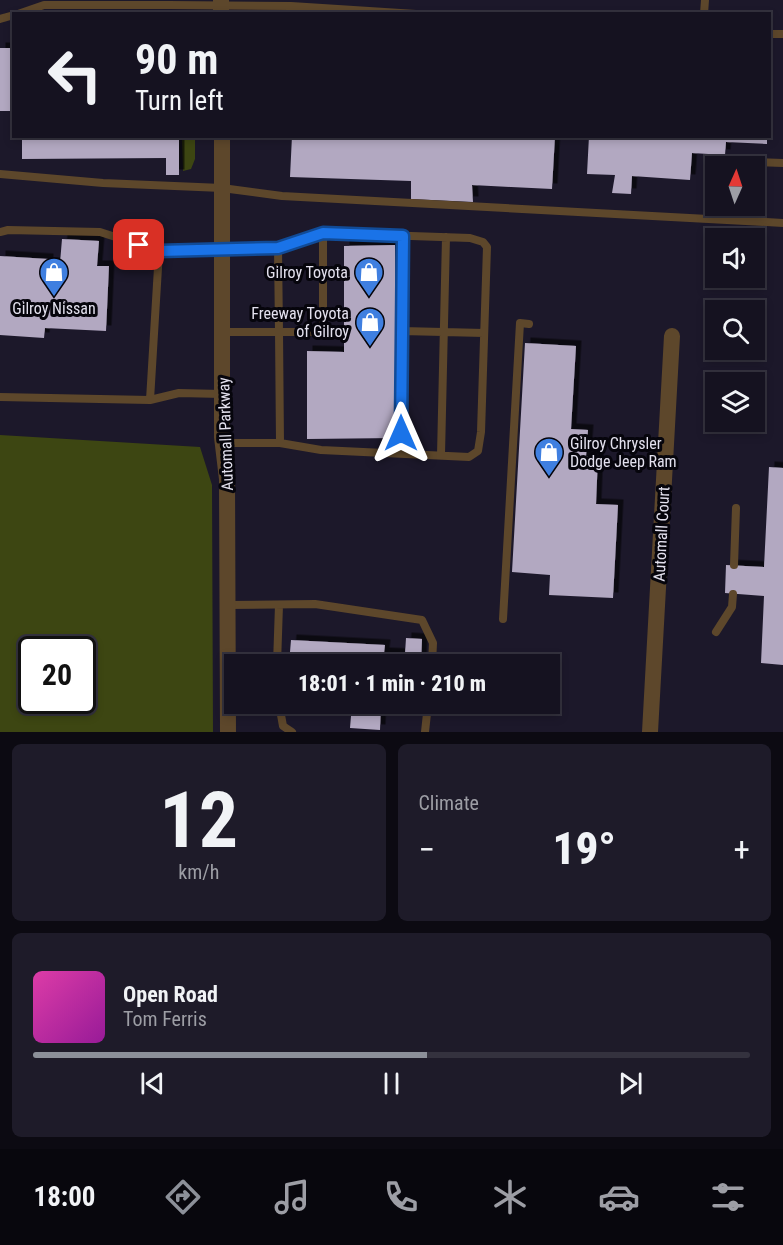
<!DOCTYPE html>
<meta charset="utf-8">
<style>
:root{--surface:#151220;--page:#1e1b29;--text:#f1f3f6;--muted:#9d9ea5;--line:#34323e;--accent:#8c9099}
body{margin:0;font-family:"Roboto Condensed",sans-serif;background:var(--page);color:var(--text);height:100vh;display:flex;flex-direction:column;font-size:22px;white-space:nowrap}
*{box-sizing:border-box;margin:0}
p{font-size:20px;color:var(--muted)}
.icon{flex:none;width:33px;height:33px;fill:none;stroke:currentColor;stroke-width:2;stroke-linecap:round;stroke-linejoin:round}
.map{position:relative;height:732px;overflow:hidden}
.panel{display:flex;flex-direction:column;gap:12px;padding:12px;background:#0c0a12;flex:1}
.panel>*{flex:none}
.top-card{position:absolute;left:12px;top:12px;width:759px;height:126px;border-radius:0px;box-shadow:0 3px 9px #0003,0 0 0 2px var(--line);background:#151220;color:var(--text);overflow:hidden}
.needle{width:39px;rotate:3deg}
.controls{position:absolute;left:705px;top:156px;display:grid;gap:12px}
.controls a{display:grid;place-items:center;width:60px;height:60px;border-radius:0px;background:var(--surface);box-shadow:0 3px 9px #0003,0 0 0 2px var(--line);font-size:30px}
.speed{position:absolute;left:18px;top:636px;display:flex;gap:12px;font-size:30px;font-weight:700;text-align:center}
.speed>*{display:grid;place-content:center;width:78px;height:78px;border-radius:50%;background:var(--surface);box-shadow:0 3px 9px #0003,0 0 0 2px var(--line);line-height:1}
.speed .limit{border:3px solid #111;border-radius:9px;background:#fff;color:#111}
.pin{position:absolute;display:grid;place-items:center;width:51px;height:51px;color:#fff;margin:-26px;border-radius:12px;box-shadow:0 3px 9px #0006}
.me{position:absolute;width:66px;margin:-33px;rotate:0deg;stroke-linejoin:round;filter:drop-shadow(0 0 4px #0008)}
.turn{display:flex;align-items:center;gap:21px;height:126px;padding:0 24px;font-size:27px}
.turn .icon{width:78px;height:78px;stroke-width:2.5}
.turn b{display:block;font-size:42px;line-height:51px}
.big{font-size:45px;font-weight:800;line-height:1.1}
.panel .tile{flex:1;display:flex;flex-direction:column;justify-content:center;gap:9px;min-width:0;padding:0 21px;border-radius:9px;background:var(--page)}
.panel .dial{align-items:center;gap:0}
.dial b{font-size:78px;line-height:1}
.song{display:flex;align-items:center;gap:18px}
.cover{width:72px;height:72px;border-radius:9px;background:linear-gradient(135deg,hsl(320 70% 55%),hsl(300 70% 35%))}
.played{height:6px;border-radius:3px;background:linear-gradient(90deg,var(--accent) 55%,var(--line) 55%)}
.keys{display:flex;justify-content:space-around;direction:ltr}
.heat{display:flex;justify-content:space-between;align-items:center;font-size:33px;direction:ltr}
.panel .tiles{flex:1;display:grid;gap:12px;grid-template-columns:1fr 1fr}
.tile:last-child{grid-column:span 2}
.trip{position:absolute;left:224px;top:654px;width:336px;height:60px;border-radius:0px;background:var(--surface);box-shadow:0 3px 9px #0003,0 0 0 2px var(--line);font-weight:800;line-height:60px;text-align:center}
.menu{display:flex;height:96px;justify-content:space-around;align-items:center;background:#08070d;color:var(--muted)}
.menu .icon{width:42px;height:42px}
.menu .on{color:var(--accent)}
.menu b{font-size:27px;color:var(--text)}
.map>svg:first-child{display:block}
</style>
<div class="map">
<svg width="783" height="732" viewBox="0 0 783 732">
<defs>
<filter id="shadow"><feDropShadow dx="5.5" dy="-5.5" stdDeviation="0" flood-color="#0009"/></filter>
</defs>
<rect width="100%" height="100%" fill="#1c182a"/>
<!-- green -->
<path fill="#3d4612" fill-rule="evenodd" d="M182,137H195V159L191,169L183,171Z
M0,435L200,447L212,485L213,732H0ZM32,650H82V700H32Z"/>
<!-- building -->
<path fill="#b2a8c1" filter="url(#shadow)" d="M0,48H14V111H0Z
M22,136H179V175H166V158L22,159Z
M292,136H555L552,189L472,185L473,202L411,199V181L290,177Z
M589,136H767V144L726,142L725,155L692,153L690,180L632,176L631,194L612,193L615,175L587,174Z
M62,239L99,241L97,266H109L106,331L45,328L44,338L0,335V256L48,259V263H60Z
M395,245L396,438L307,439V351L344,352V246Z
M525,343L576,346L571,429L588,430L586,456H598L596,504L618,505L613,598L549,595L550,575L512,572Z
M769,467L783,468V665L761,663L764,596L725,593L726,565L764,567Z
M406,638L422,639L421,664H289L291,640L385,645L384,653L405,654Z
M352,704H381L380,730L350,728Z"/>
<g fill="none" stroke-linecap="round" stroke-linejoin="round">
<!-- lane -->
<path stroke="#5d472b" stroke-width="8" d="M18,14L44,5H169L291,6L416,14
M704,14L705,0
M0,19L14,15
M770,34H783
M732,166V161L783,163
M0,174L103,183L222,188L282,196L783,223
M729,220L730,206
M0,232L8,230L100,232L159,251
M278,248L323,233L470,238L483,242L487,247L481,432L478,451L469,457L321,450L280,443
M402,331L484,333
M222,332H279L280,443H222
M222,394L179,393L150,400L159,251L278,248L279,332H323V233
M0,397L150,400
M401,453L403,236
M441,455L446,237
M734,565L736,508
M227,605L315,604L422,620L433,643L432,664
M503,619L520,323L529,324
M716,632L732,607L733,594
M277,664L279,605
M279,704L283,726L292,732
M425,732L428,704"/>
<!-- street -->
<path stroke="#5d472b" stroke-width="16" d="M221,14V0
M222,136V437L227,479L228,732
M650,732L672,336"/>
</g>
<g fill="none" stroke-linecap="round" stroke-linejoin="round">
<!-- route casing -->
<g stroke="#114b97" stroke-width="15">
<path id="route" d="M139,245L159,251L278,248L323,233L403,236L401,433"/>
</g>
<!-- route -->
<use href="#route" stroke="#1a73e8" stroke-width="10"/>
</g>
<!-- icons -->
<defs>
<g id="shop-pin" transform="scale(1.5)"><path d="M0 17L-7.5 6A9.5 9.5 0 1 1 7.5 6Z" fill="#3f7fe0" stroke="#06050c"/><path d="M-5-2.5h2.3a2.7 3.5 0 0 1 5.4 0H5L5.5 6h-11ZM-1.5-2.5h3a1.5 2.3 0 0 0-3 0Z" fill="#fff"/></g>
</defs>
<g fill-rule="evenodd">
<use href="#shop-pin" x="54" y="272"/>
<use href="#shop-pin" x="369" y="272"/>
<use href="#shop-pin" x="370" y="322"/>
<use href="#shop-pin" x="549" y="452"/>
</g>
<g text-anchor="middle" stroke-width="6" stroke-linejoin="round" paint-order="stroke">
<!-- poi labels -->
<g font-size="16" fill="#e3e1ee" stroke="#06050c" text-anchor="end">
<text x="348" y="278">Gilroy Toyota</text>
<text x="54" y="314" text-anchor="middle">Gilroy Nissan</text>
<text x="349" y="319">Freeway Toyota<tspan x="349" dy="18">of Gilroy</tspan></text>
<text x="570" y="449" text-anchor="start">Gilroy Chrysler<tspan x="570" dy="18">Dodge Jeep Ram</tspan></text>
</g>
<!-- street labels -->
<g font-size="16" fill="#e3e1ee" stroke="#06050c">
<text transform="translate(225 434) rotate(-92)" y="6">Automall Parkway</text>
<text transform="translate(661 534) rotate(-87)" y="6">Automall Court</text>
</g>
</g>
</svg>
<div class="controls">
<a><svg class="needle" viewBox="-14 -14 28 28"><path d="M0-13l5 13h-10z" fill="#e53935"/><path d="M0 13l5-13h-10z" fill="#9d9ea5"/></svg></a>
<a><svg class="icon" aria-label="sound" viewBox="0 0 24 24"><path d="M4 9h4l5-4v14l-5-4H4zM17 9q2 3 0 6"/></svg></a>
<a><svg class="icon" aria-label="search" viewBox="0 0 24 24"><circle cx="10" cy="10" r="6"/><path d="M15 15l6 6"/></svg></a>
<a><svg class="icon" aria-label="layers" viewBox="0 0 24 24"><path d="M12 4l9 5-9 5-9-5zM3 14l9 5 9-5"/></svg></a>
</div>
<div class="speed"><div class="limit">20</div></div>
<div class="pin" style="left:139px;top:245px;background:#d93025"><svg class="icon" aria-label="arrive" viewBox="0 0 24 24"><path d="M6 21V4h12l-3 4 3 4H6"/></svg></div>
<svg class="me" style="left:401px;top:433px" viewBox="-20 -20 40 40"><path d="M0-17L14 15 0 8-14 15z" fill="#1a73e8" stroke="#fff" stroke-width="4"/></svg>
<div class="trip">18:01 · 1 min · 210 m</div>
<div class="top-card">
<div class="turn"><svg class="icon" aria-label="left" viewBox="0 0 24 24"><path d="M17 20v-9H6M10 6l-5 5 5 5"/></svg><div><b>90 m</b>Turn left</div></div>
</div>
</div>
<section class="panel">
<div class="tiles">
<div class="tile dial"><b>12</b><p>km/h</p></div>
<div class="tile"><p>Climate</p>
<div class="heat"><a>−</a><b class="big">19°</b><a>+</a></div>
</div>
<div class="tile">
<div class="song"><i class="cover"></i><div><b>Open Road</b><p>Tom Ferris</p></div></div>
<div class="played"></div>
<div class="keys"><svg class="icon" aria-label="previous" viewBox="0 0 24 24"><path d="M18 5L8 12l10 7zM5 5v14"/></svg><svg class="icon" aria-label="pause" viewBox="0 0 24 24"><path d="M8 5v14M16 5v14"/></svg><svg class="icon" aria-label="next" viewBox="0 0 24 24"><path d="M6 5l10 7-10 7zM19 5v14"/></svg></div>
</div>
</div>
</section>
<nav class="menu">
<b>18:00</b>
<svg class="icon on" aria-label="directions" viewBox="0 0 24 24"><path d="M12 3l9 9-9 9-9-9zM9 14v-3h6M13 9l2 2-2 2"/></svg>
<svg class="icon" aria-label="music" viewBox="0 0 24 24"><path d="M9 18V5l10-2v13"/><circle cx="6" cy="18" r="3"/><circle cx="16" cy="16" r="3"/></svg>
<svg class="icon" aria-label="phone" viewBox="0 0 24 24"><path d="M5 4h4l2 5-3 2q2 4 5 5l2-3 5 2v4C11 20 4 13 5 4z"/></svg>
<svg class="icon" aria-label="climate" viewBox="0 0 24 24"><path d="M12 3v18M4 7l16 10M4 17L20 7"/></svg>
<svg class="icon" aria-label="car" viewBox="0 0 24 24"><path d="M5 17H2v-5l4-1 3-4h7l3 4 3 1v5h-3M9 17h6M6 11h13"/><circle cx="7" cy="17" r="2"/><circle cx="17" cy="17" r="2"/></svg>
<svg class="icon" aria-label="filters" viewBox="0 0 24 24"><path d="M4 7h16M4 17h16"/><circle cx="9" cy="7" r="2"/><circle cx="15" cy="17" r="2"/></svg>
</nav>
